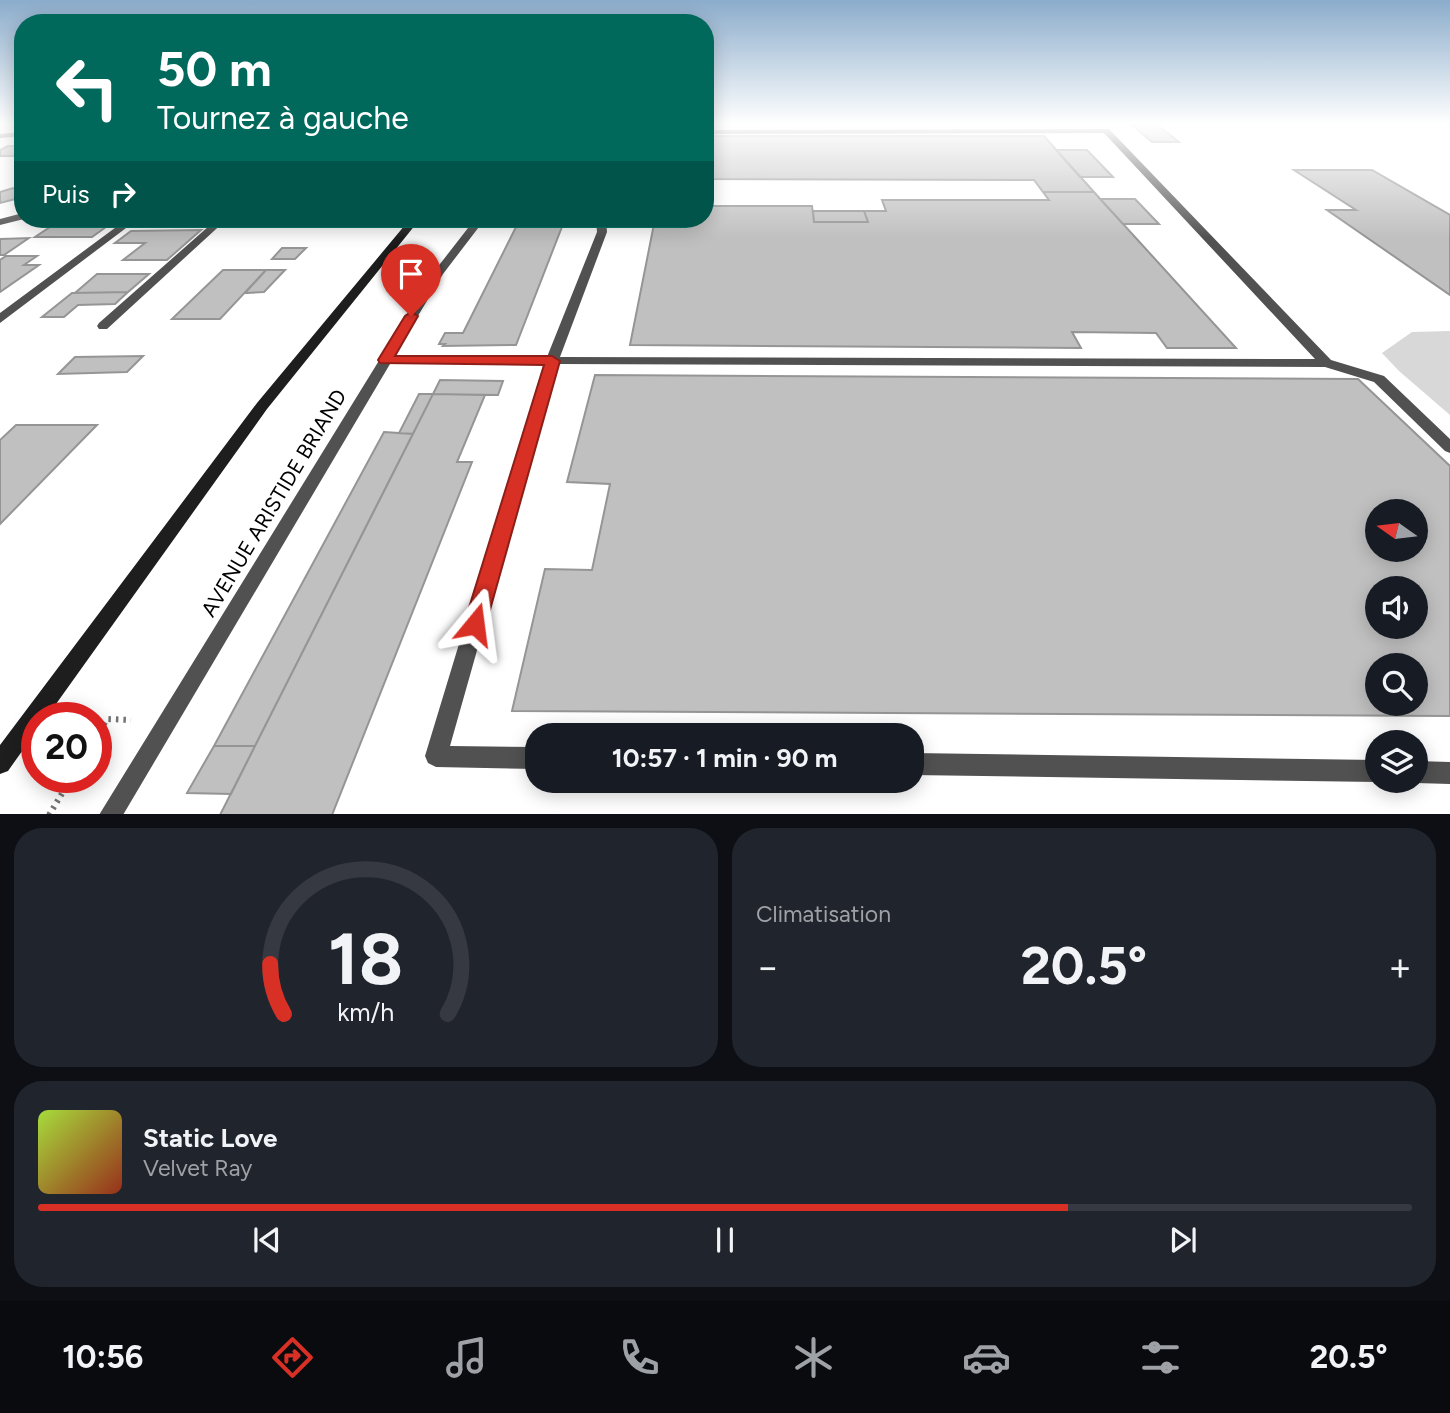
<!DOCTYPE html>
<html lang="fr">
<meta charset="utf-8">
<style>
:root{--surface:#171b24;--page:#20242c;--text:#f1f3f6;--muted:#9ea1a6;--line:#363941;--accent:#d93025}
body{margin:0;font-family:Figtree,sans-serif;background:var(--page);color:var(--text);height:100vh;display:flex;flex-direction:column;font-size:26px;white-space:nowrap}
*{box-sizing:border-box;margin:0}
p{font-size:23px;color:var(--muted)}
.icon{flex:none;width:38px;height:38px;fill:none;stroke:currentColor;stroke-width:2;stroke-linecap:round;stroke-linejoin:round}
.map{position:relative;height:814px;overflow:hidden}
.sheet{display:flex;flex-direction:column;gap:14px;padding:14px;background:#0d0f14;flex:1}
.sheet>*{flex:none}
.hud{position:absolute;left:14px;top:14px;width:700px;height:214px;border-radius:28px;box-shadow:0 4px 18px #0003;background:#00695c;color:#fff;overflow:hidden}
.needle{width:46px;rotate:284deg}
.fabs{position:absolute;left:1365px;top:499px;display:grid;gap:14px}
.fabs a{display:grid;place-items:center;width:63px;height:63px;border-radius:50%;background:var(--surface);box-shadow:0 4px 18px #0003;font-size:35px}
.speed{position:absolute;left:21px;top:702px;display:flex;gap:14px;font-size:35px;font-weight:700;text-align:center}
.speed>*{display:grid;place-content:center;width:91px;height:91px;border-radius:50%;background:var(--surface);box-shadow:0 4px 18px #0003;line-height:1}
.speed .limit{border:10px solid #d22;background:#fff;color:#111}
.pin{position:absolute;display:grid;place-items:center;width:60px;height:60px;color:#fff;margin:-72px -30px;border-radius:50% 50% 50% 0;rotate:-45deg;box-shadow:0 0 7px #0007}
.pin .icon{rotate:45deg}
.me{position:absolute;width:77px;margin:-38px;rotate:16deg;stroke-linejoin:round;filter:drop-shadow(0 0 5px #0008)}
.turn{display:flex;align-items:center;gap:24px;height:147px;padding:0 28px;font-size:32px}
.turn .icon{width:91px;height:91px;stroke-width:2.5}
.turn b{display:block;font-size:49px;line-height:60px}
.then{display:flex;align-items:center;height:66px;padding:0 28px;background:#0003;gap:14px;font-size:26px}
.big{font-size:52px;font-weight:700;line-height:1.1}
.sheet .card{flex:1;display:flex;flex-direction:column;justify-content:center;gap:10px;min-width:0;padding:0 24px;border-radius:28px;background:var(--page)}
.sheet .dial{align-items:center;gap:0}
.dial svg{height:182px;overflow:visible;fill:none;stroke:var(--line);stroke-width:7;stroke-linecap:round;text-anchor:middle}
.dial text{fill:var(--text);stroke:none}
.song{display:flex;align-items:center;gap:21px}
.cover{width:84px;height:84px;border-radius:10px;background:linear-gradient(135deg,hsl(80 70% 55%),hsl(10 70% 35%))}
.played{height:7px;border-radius:4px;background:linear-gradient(90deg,var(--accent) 75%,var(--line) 75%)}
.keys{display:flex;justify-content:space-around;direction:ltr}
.heat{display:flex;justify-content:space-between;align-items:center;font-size:38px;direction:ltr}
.sheet .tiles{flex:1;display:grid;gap:14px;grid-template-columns:1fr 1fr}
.card:last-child{grid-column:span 2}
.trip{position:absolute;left:525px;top:723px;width:399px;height:70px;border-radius:28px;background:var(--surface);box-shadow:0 4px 18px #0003;font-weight:700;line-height:70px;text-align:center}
.tab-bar{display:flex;height:112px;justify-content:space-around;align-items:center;background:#090b0e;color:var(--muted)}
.tab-bar .icon{width:49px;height:49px}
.tab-bar .on{color:var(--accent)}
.tab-bar b{font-size:32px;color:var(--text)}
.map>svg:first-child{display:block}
</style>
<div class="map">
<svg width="1450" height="815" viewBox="0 0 1450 815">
<rect width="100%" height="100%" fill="#fff"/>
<!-- green -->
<path fill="#d8d8d8" d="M1450,331V415L1399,371L1382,353L1412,332Z"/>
<!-- building -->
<path fill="#c0c0c0" stroke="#959595" stroke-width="2" fill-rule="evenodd" d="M1131,124H1156L1179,142H1152Z
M705,136H1044L1094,192H1043L1034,180L705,179Z
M8,146H23V153L16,156H0V150Z
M1056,150H1087L1113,177H1080Z
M1294,170H1372L1450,215V295L1327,210H1356Z
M13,188L23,197L0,203V192Z
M1043,192H1094L1236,348H1167L1156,333L1072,332L1081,348L630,345L655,219H705V206H812L814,222H868L864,211H886L882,200H1049Z
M1100,199H1135L1159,224H1123Z
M813,211H864L868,222H814Z
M62,219H117L92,237H35Z
M275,219H314L308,225H268Z
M520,219H565L516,345L443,346L445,344H439L445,333H463Z
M201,230L167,260H123L145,243H115L131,231Z
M29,238L4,255H0V239Z
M282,248H306L295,259H272Z
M6,256H37L24,265H39L0,292V260Z
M223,270H266L220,319H172Z
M266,270H285L264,292L245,293Z
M97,274H149L128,292L75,293Z
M128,292L115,304L78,305L64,317H42L72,293Z
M143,356L127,372L58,374L75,357Z
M595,375L1358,379L1450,466V716L512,711L545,569L592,570L610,484L567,482ZM1377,511H1416V550H1377ZM1377,588H1416V626H1377ZM1377,665H1416V704H1377Z
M440,380L503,381L498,395L433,394Z
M419,394H433L413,434L399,433Z
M433,394L485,395L457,462H472L332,815H220Z
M16,425H97L0,524V440Z
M384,432L413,434L255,746H214Z
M214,746H255L231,794L187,793Z"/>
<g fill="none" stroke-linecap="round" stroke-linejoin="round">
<!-- path -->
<path stroke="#737373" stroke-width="6" stroke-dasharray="2.5 5" stroke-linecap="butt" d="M96,737L107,719L131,720
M49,815L72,777"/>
<!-- service -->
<path fill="#515151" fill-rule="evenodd" d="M1109,129L1331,360L1384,376L1450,439V453L1445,451L1374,382L1325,367L558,364L450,746L537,747V769L436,767L428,763L425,756L544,364H390L123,815H99L433,273L475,219H485L443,274L394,356L547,357L597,232L596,219H606L607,232L560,357L1315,359L1104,133L705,134V130Z
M127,219H138L0,323V313Z
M217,219H227L107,329H99L97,326L99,323Z
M912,753L1377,760V780H1380L1377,782L912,775Z
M1416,761L1450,762V784L1416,783L1410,780H1416Z"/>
<!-- minor -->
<path fill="#515151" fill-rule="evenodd" d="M23,132V136L0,138V134Z
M23,213L24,219L0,225V219Z"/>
<!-- secondary -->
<path fill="#1e1e1e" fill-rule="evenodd" d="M410,219H420L267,409L46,718H37V730L8,771L0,774V745L257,403Z"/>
</g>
<!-- sky -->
<linearGradient id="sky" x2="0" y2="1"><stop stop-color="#8baccb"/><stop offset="0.52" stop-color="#fff"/><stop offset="1" stop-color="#fff" stop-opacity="0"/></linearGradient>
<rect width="1450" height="238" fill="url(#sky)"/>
<!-- route -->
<path fill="#d93025" stroke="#8d1f18" stroke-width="2" d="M411,312L418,316L395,356H552L560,361L486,624L483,631L475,633L468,631L464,624L544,365L380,363L378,360L405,316Z"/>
<g text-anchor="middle" stroke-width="5" stroke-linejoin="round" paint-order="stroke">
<!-- street labels -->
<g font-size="21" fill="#000" stroke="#fff">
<text transform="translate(274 503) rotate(-59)" y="7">AVENUE ARISTIDE BRIAND</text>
</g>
</g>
</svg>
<div class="fabs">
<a><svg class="needle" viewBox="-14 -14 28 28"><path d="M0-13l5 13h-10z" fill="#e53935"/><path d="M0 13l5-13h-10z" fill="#9ea1a6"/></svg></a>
<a><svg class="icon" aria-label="sound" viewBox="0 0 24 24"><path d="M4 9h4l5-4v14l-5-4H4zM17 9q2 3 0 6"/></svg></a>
<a><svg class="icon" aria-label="search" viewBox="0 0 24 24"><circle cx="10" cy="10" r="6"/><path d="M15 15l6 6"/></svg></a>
<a><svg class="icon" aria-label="layers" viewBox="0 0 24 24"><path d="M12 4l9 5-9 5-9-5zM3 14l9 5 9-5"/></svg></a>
</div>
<div class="speed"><div class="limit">20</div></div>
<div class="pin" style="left:411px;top:316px;background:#d93025"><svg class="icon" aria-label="arrive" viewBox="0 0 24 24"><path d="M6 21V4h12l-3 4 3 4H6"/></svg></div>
<svg class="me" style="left:475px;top:624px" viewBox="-20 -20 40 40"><path d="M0-17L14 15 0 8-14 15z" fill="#d93025" stroke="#fff" stroke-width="4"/></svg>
<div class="trip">10:57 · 1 min · 90 m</div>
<div class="hud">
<div class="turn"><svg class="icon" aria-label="left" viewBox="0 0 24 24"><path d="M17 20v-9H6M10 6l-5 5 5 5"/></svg><div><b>50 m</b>Tournez à gauche</div></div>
<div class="then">Puis<svg class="icon" aria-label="right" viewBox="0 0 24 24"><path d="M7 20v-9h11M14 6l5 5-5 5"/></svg></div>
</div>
</div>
<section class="sheet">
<div class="tiles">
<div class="card dial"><svg viewBox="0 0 100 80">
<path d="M14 69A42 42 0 1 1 86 69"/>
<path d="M14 69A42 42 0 0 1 8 47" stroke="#d93025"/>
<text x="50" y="56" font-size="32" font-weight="700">18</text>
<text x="50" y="72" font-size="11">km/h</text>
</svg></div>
<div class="card"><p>Climatisation</p>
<div class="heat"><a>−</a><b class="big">20.5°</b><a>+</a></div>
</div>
<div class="card">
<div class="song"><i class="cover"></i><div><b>Static Love</b><p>Velvet Ray</p></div></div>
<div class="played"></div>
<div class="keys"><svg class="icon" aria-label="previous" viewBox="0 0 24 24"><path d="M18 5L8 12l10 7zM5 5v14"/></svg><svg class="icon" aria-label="pause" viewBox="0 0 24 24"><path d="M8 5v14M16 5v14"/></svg><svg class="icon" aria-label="next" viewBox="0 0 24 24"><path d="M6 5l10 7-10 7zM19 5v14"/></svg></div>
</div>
</div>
</section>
<nav class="tab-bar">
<b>10:56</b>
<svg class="icon on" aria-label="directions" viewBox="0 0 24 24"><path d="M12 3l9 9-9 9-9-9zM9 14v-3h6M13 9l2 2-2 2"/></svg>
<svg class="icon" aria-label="music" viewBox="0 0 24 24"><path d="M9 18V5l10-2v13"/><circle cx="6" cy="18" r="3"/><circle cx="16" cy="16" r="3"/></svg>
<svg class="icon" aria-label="phone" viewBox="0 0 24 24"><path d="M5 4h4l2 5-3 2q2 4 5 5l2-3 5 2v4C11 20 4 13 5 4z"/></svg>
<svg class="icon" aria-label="climate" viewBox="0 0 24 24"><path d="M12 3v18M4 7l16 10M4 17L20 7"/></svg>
<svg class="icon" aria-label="car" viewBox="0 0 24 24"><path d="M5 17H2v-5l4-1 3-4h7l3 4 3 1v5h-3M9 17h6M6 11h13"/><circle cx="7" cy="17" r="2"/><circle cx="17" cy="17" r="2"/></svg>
<svg class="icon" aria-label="filters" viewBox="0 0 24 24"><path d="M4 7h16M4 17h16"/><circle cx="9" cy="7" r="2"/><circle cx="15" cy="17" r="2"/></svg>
<b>20.5°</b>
</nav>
